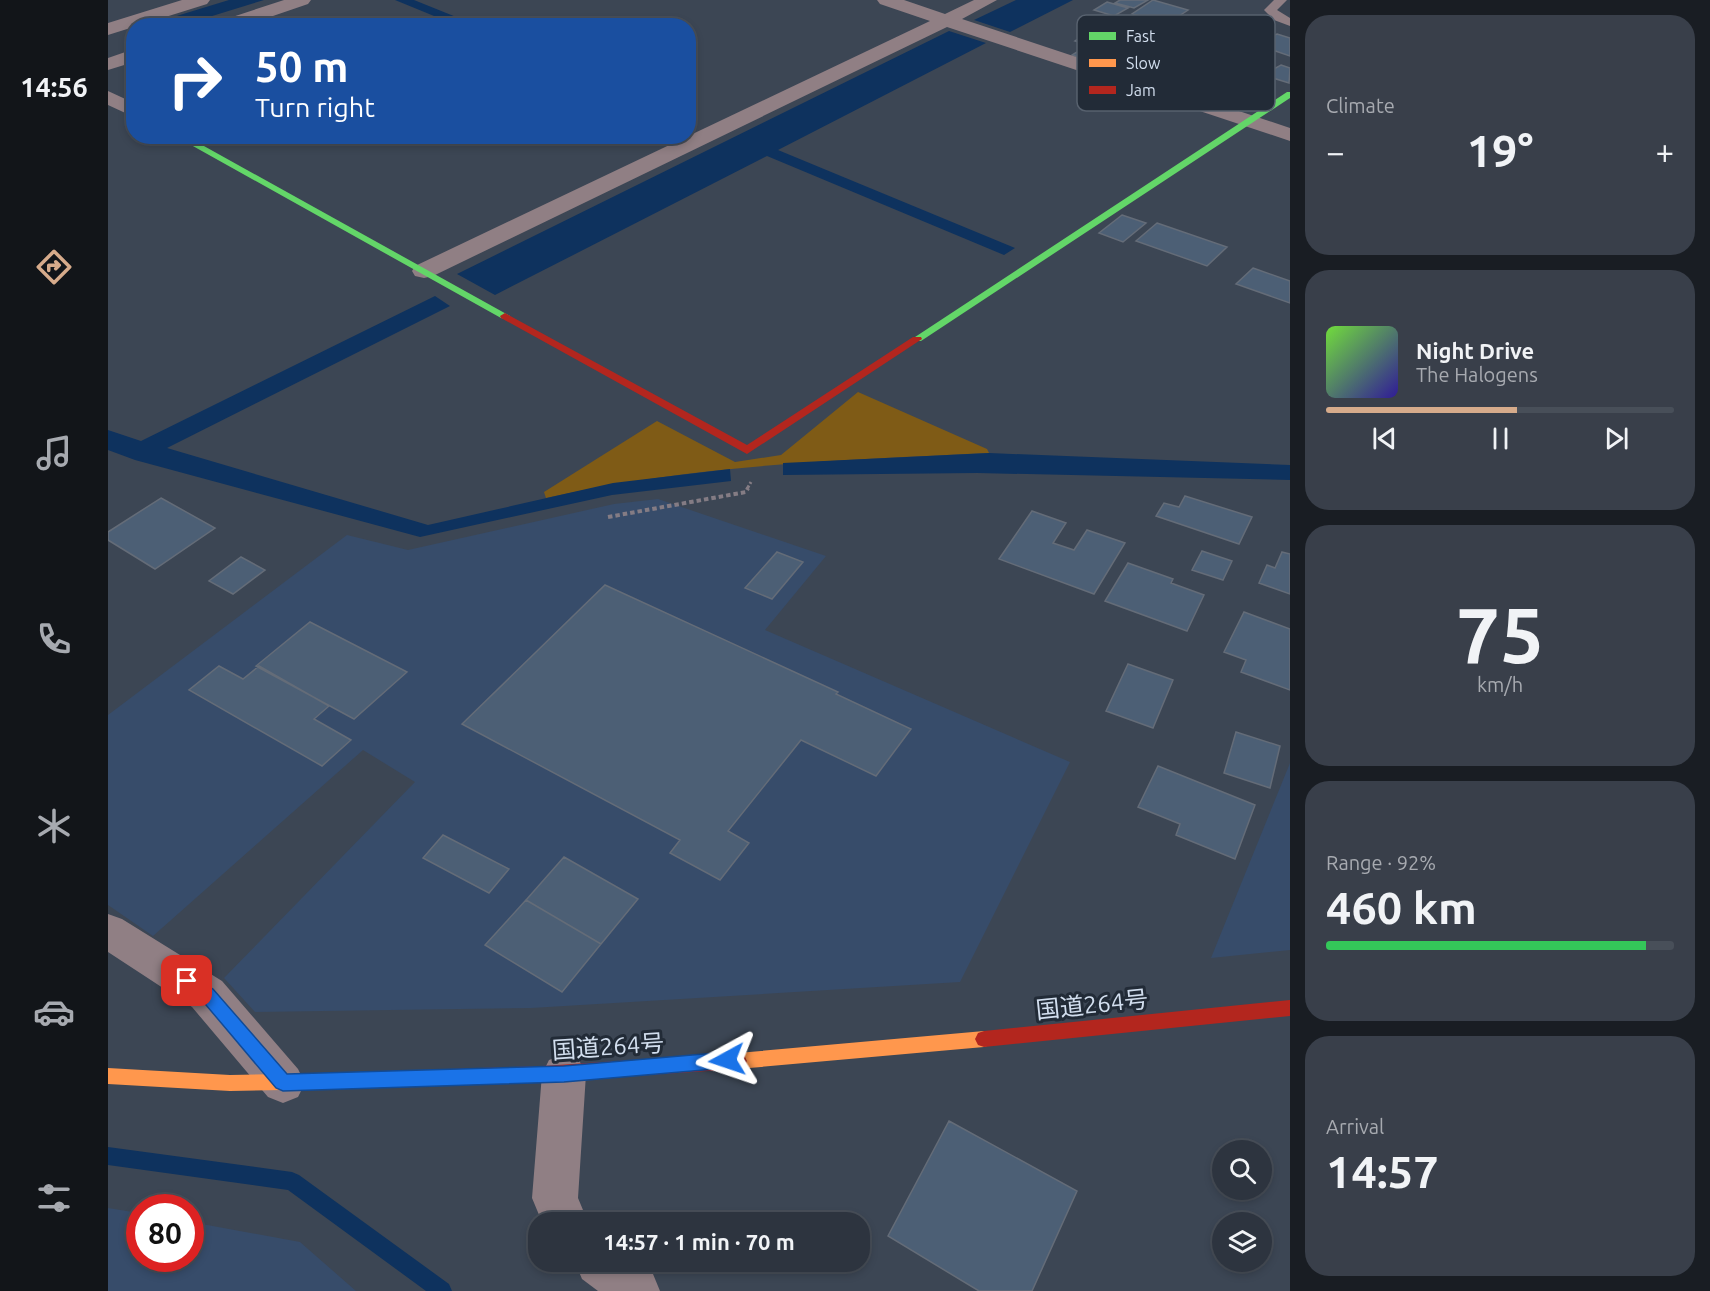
<!DOCTYPE html>
<meta charset="utf-8">
<style>
:root{--surface:#2d343f;--page:#393f4a;--text:#f1f3f6;--muted:#a7aab0;--line:#484f59;--accent:#d6ab8b}
body{margin:0;font-family:Ubuntu,"Noto Sans JP",sans-serif;background:var(--page);color:var(--text);height:100vh;display:flex;flex-direction:column;font-size:22px;white-space:nowrap}
*{box-sizing:border-box;margin:0}
p{font-size:20px;color:var(--muted)}
.icon{flex:none;width:33px;height:33px;fill:none;stroke:currentColor;stroke-width:2;stroke-linecap:round;stroke-linejoin:round}
.map{position:relative;flex:1;overflow:hidden}
.details{display:flex;flex-direction:column;gap:15px;padding:15px;background:#191d23;width:420px}
.details>*{flex:none}
.banner{position:absolute;left:18px;top:18px;width:570px;height:126px;border-radius:24px;box-shadow:0 3px 9px #0003,0 0 0 2px var(--line);background:#1a4fa0;color:#fff;overflow:hidden}
.fabs{position:absolute;left:1104px;top:1140px;display:grid;gap:12px}
.fabs a{display:grid;place-items:center;width:60px;height:60px;border-radius:50%;background:var(--surface);box-shadow:0 3px 9px #0003,0 0 0 2px var(--line);font-size:30px}
.speed{position:absolute;left:18px;top:1194px;display:flex;gap:12px;font-size:30px;font-weight:700;text-align:center}
.speed>*{display:grid;place-content:center;width:78px;height:78px;border-radius:50%;background:var(--surface);box-shadow:0 3px 9px #0003,0 0 0 2px var(--line);line-height:1}
.speed .limit{border:9px solid #d22;background:#fff;color:#111}
.pin{position:absolute;display:grid;place-items:center;width:51px;height:51px;color:#fff;margin:-26px;border-radius:12px;box-shadow:0 3px 9px #0006}
.me{position:absolute;width:66px;margin:-33px;rotate:265deg;stroke-linejoin:round;filter:drop-shadow(0 0 4px #0008)}
.turn{display:flex;align-items:center;gap:21px;height:126px;padding:0 30px;font-size:27px}
.turn .icon{width:78px;height:78px;stroke-width:2.5}
.turn b{display:block;font-size:42px;line-height:51px}
.big{font-size:45px;font-weight:600;line-height:1.1}
.details .card{flex:1;display:flex;flex-direction:column;justify-content:center;gap:9px;min-width:0;padding:0 21px;border-radius:24px;background:var(--page)}
.details .dial{align-items:center;gap:0}
.dial b{font-size:78px;line-height:1}
.song{display:flex;align-items:center;gap:18px}
.cover{width:72px;height:72px;border-radius:9px;background:linear-gradient(135deg,hsl(100 70% 55%),hsl(250 70% 35%))}
.played{height:6px;border-radius:3px;background:linear-gradient(90deg,var(--accent) 55%,var(--line) 55%)}
.keys{display:flex;justify-content:space-around;direction:ltr}
.heat{display:flex;justify-content:space-between;align-items:center;font-size:33px;direction:ltr}
.charge{height:9px;border-radius:4px;background:linear-gradient(90deg,#34c759 92%,var(--line) 0)}
.trip{position:absolute;left:420px;top:1212px;width:342px;height:60px;border-radius:24px;background:var(--surface);box-shadow:0 3px 9px #0003,0 0 0 2px var(--line);font-weight:600;line-height:60px;text-align:center}
main{display:flex;flex:1;min-height:0}
.menu{display:flex;flex-direction:column;width:108px;justify-content:space-around;align-items:center;background:#121519;color:var(--muted)}
.menu .icon{width:42px;height:42px}
.menu .on{color:var(--accent)}
.menu b{font-size:27px;color:var(--text)}
.map>svg:first-child{display:block}
</style>
<main>
<nav class="menu">
<b>14:56</b>
<svg class="icon on" aria-label="directions" viewBox="0 0 24 24"><path d="M12 3l9 9-9 9-9-9zM9 14v-3h6M13 9l2 2-2 2"/></svg>
<svg class="icon" aria-label="music" viewBox="0 0 24 24"><path d="M9 18V5l10-2v13"/><circle cx="6" cy="18" r="3"/><circle cx="16" cy="16" r="3"/></svg>
<svg class="icon" aria-label="phone" viewBox="0 0 24 24"><path d="M5 4h4l2 5-3 2q2 4 5 5l2-3 5 2v4C11 20 4 13 5 4z"/></svg>
<svg class="icon" aria-label="climate" viewBox="0 0 24 24"><path d="M12 3v18M4 7l16 10M4 17L20 7"/></svg>
<svg class="icon" aria-label="car" viewBox="0 0 24 24"><path d="M5 17H2v-5l4-1 3-4h7l3 4 3 1v5h-3M9 17h6M6 11h13"/><circle cx="7" cy="17" r="2"/><circle cx="17" cy="17" r="2"/></svg>
<svg class="icon" aria-label="filters" viewBox="0 0 24 24"><path d="M4 7h16M4 17h16"/><circle cx="9" cy="7" r="2"/><circle cx="15" cy="17" r="2"/></svg>
</nav>
<div class="map">
<svg width="1182" height="1291" viewBox="0 0 1182 1291">
<rect width="100%" height="100%" fill="#3c4654"/>
<!-- built -->
<path fill="#374c6a" d="M550,499L718,556L657,630L962,762L852,982L423,1008L147,1012L116,978L307,782L255,750L45,936L0,905V715L239,535L300,550L506,504Z
M1182,763V950L1103,958Z
M0,1208L31,1213L32,1258H82L83,1222L192,1242L248,1291H0Z"/>
<!-- green -->
<path fill="#7f5b16" d="M750,392L879,449L881,453C732,460 583,465 438,498L436,492L549,421L627,462L673,455Z"/>
<!-- water -->
<path fill="#0e325e" d="M121,0H156L75,25H39Z
M287,0H306L368,25H348Z
M908,0H965L902,32L866,20Z
M841,31L878,43L670,150L907,248L896,255L659,156L387,295L349,274Z
M327,296L342,306L59,448L320,525L505,483L622,469L623,481L504,495L312,537L27,460L0,450V430L33,441Z
M881,453L1182,465V480L869,473L675,475V463Z"/>
<g fill="none" stroke-linecap="round" stroke-linejoin="round">
<!-- stream -->
<path fill="#0e325e" fill-rule="evenodd" d="M0,1147L184,1172L191,1175L341,1284L344,1291H318L180,1190L0,1165Z"/>
</g>
<!-- building -->
<path fill="#4c5f75" stroke="#646c78" stroke-width="1.5" d="M1012,0H1040L1026,8L1007,3Z
M1045,0L1080,10L1065,20L1070,21L1061,27L1032,19L1036,17L1024,14Z
M999,2L1020,8L1006,16L986,10Z
M978,33L1015,43L1003,51L967,41Z
M1169,34L1182,38V56L1147,44Z
M977,47L996,53L982,61L964,55Z
M1173,65L1182,68L1181,83L1155,75Z
M1014,215L1038,223L1015,242L991,233Z
M1049,223L1119,247L1099,266L1028,241Z
M1145,268L1182,281V303L1128,284Z
M1077,496L1144,517L1131,544L1048,516L1056,503L1071,507Z
M53,498L107,528L47,569L0,540V532Z
M924,511L958,523L945,543L966,550L979,530L1017,543L986,594L891,559Z
M1094,551L1124,561L1115,580L1084,570Z
M669,552L695,562L664,599L637,588Z
M1174,552L1182,554V594L1151,583L1159,565L1167,568Z
M133,557L157,570L125,594L101,581Z
M1020,563L1065,579L1063,583L1096,595L1079,631L997,601Z
M497,585L730,692L728,694L803,729L768,776L693,740L620,831L641,843L612,880L562,853L572,840L354,724Z
M1136,612L1182,629V690L1133,672L1138,660L1116,652Z
M202,622L299,672L246,719L148,666Z
M1020,664L1065,680L1045,728L998,711Z
M111,666L135,679L151,666L221,706L206,719L243,740L214,766L81,690Z
M1128,732L1172,746L1162,788L1116,773Z
M1050,766L1147,805L1127,859L1068,835L1072,824L1030,807Z
M335,835L401,869L381,893L315,858Z
M456,857L530,899L493,944L418,900Z
M418,900L493,944L454,992L377,945Z
M841,1121L969,1191L924,1291H871L780,1236Z"/>
<g fill="none" stroke-linecap="round" stroke-linejoin="round">
<!-- path-far1 -->
<path stroke="#847c84" stroke-width="3" stroke-dasharray="4 2" stroke-linecap="butt" d="M639,489L643,482"/>
<!-- path -->
<path stroke="#847c84" stroke-width="4" stroke-dasharray="4.5 3" stroke-linecap="butt" d="M500,517L638,492L640,488"/>
<!-- lane -->
<path fill="#907f84" fill-rule="evenodd" d="M1166,0H1179L1169,10L1182,18V26L1166,20L1156,10Z"/>
<!-- street -->
<path fill="#907f84" fill-rule="evenodd" d="M74,0H102L99,4L0,35V23Z
M176,0H203L200,4L136,26H107L109,22Z
M769,0H796L837,14L866,0H889L854,19L1182,128V141L839,27L325,276L316,278L307,276L304,271L307,266L822,21L772,4Z
M26,49V62L0,70V58Z
M0,91L26,103V117L0,105Z
M0,914L14,919L114,981L190,1069L197,1083L190,1097L175,1103L160,1097L84,1007L0,952Z
M456,1054L471,1060L478,1074L470,1198L480,1222H434L424,1198L434,1074L441,1060Z
M467,1262H529L545,1274L552,1291H490L474,1279Z"/>
<!-- fast -->
<path fill="#63d668" fill-rule="evenodd" d="M1179,92H1182V98L813,341H805L804,339Z
M67,136H78L402,316L397,319L393,318Z"/>
<!-- slow -->
<path fill="#ff974d" fill-rule="evenodd" d="M876,1031L882,1033L885,1039L882,1045L876,1047L630,1069L624,1067L621,1061L624,1055L630,1053Z
M0,1068L122,1075L232,1073L238,1075L241,1081L238,1087L232,1089L122,1091L0,1084Z"/>
<!-- jam -->
<path fill="#b3261e" fill-rule="evenodd" d="M397,313L639,445L805,337H813L814,339L639,454L393,318L392,316Z
M1182,1000V1016L876,1047L870,1045L867,1039L870,1033L876,1031Z
M630,1053L636,1055L639,1061L636,1067L630,1069L434,1082L232,1089L226,1087L223,1081L226,1075L232,1073L434,1066Z"/>
</g>
<!-- route -->
<path fill="#1a73e8" stroke="#114b97" stroke-width="1.5" d="M79,974L105,989L179,1074L456,1066L619,1052L625,1055L628,1060L625,1066L619,1068L456,1082L175,1091L168,1088L93,999L73,987L71,981L73,976Z"/>
<g text-anchor="middle" stroke-width="6" stroke-linejoin="round" paint-order="stroke">
<!-- near-street labels -->
<g font-size="24" fill="#d2deee" stroke="#222b37">
<text transform="translate(984 1005) rotate(-6)" y="8">国道264号</text>
<text transform="translate(500 1047) rotate(-4)" y="8">国道264号</text>
</g>
</g>
<!-- legend -->
<rect x="969" y="15" width="198" height="96" rx="9" fill="#222b37" stroke="#57616e" stroke-width="1.5"/>
<rect x="981" y="32" width="27" height="8" fill="#63d668"/>
<rect x="981" y="59" width="27" height="8" fill="#ff974d"/>
<rect x="981" y="86" width="27" height="8" fill="#b3261e"/>
<g font-size="16" fill="#d2deee">
<text x="1018" y="42">Fast</text>
<text x="1018" y="69">Slow</text>
<text x="1018" y="96">Jam</text>
</g>
</svg>
<div class="fabs">
<a><svg class="icon" aria-label="search" viewBox="0 0 24 24"><circle cx="10" cy="10" r="6"/><path d="M15 15l6 6"/></svg></a>
<a><svg class="icon" aria-label="layers" viewBox="0 0 24 24"><path d="M12 4l9 5-9 5-9-5zM3 14l9 5 9-5"/></svg></a>
</div>
<div class="speed"><div class="limit">80</div></div>
<div class="pin" style="left:79px;top:981px;background:#d93025"><svg class="icon" aria-label="arrive" viewBox="0 0 24 24"><path d="M6 21V4h12l-3 4 3 4H6"/></svg></div>
<svg class="me" style="left:619px;top:1060px" viewBox="-20 -20 40 40"><path d="M0-17L14 15 0 8-14 15z" fill="#1a73e8" stroke="#fff" stroke-width="4"/></svg>
<div class="trip">14:57 · 1 min · 70 m</div>
<div class="banner">
<div class="turn"><svg class="icon" aria-label="right" viewBox="0 0 24 24"><path d="M7 20v-9h11M14 6l5 5-5 5"/></svg><div><b>50 m</b>Turn right</div></div>
</div>
</div>
<section class="details">
<div class="card"><p>Climate</p>
<div class="heat"><a>−</a><b class="big">19°</b><a>+</a></div>
</div>
<div class="card">
<div class="song"><i class="cover"></i><div><b>Night Drive</b><p>The Halogens</p></div></div>
<div class="played"></div>
<div class="keys"><svg class="icon" aria-label="previous" viewBox="0 0 24 24"><path d="M18 5L8 12l10 7zM5 5v14"/></svg><svg class="icon" aria-label="pause" viewBox="0 0 24 24"><path d="M8 5v14M16 5v14"/></svg><svg class="icon" aria-label="next" viewBox="0 0 24 24"><path d="M6 5l10 7-10 7zM19 5v14"/></svg></div>
</div>
<div class="card dial"><b>75</b><p>km/h</p></div>
<div class="card"><p>Range · 92%</p><b class="big">460 km</b><div class="charge"></div></div>
<div class="card"><p>Arrival</p><b class="big">14:57</b></div>
</section>
</main>
